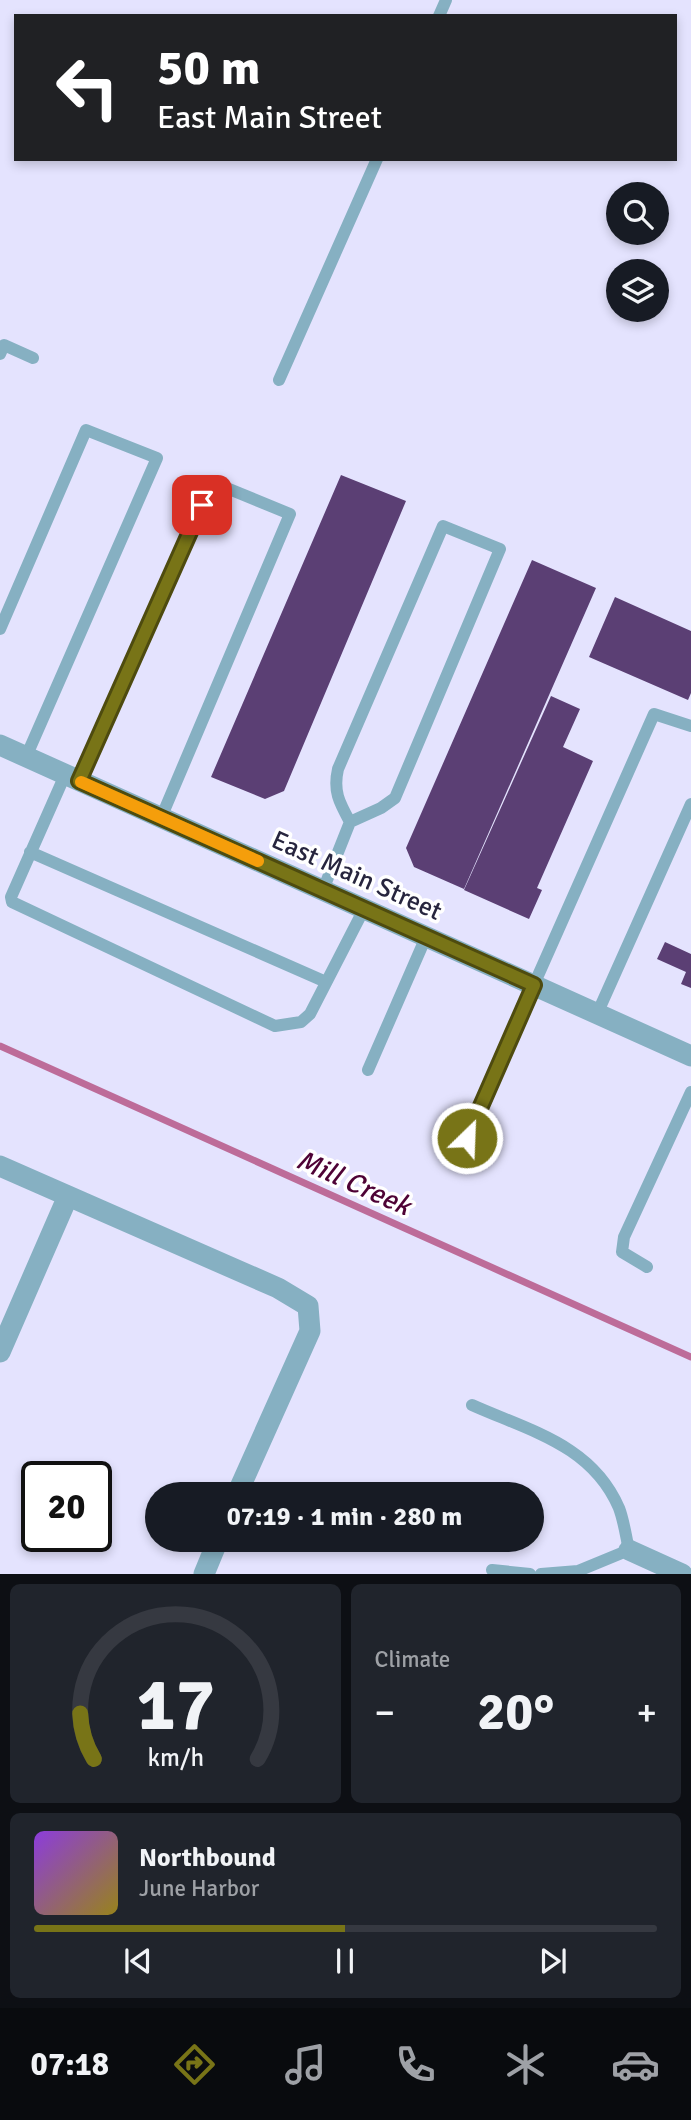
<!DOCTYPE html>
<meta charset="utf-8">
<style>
:root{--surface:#171b24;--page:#20242c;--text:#f1f3f6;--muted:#9ea1a6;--line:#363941;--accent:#787417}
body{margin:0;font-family:Signika,sans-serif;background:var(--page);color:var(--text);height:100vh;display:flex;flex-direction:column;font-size:26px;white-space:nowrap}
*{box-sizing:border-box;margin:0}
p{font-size:23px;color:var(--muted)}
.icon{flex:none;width:38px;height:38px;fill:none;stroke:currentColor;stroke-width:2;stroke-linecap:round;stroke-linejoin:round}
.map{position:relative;height:1574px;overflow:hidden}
.drawer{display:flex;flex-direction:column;gap:10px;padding:10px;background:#0d0f14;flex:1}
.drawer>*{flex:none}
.top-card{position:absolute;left:14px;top:14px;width:663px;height:147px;border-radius:0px;box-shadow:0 4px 10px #0003;background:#202124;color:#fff;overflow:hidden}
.controls{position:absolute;left:606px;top:182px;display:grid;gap:14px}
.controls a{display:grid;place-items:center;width:63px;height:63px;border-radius:50%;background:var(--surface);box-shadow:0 4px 10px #0003;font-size:35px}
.speed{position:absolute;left:21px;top:1461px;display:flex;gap:14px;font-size:35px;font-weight:700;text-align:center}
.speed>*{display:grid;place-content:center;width:91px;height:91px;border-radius:50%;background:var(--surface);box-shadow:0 4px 10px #0003;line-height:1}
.speed .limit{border:4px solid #111;border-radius:10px;background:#fff;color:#111}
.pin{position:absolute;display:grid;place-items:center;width:60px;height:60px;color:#fff;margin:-30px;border-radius:14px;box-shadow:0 4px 10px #0006}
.me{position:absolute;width:77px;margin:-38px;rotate:24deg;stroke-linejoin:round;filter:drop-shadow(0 0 5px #0008)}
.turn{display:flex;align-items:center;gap:24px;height:147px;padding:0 28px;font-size:32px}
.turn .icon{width:91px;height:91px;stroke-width:2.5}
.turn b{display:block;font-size:49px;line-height:60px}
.big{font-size:52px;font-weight:700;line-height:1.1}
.drawer .tile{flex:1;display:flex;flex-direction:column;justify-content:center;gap:10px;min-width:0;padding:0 24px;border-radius:10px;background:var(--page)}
.drawer .dial{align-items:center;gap:0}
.dial svg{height:182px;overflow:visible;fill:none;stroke:var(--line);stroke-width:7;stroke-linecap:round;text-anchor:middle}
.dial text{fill:var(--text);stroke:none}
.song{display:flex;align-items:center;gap:21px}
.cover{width:84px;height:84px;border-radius:10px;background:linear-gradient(135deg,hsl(270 70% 55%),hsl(50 70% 35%))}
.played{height:7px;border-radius:4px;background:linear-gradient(90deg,var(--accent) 50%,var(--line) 50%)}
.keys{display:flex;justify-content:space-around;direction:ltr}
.heat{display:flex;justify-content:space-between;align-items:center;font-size:38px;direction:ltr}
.drawer .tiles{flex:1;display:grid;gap:10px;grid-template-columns:1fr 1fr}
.tile:last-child{grid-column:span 2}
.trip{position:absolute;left:145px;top:1482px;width:399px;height:70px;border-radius:35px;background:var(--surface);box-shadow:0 4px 10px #0003;font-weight:700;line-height:70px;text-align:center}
.tab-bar{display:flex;height:112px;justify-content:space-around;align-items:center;background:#090b0e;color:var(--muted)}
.tab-bar .icon{width:49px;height:49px}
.tab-bar .current{color:var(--accent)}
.tab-bar b{font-size:32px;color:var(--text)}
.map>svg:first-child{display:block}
</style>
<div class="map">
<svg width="691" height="1574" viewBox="0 0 691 1574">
<rect width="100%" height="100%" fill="#e4e3fe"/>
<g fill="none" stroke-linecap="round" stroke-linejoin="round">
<!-- stream -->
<path stroke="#bd6c99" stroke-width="7" d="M0,1046L691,1357"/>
</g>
<!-- building -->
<path fill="#5b3f74" d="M341,475L406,501L284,791L265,799L211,777Z
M532,560L596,588L464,889L414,867L406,848Z
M615,597L691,631V693L688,700L589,657Z
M551,696L580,709L563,747L593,761L537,888L542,890L529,919L464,890Z
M665,942L691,954V988L681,984L686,972L657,959Z"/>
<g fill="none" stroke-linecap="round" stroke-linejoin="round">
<!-- service -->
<path stroke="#86b0c2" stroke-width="12" d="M439,16L446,0
M0,354L4,345L33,358
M279,380L377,159
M0,629L86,430L157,458L26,757
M65,775L11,897L12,902L275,1026L301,1022L310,1014L364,909
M79,781L212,482L290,514L161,818
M30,852L326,982
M323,890L350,822L381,808L395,798L500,549L443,526L338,769C333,791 339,802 350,822
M597,1014L691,804
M368,1070L426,937
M466,1138L654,714L691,726
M647,1267L622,1252L624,1237L691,1092
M472,1405C530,1431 592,1445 619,1508C624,1521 626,1537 629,1550L578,1571L541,1574
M492,1570L530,1574"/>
<!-- minor -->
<path stroke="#86b0c2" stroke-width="21" d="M0,1166L278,1288L308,1306L310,1331L237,1494
M0,1352L68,1196
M629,1550L682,1574
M204,1574L218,1540"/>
<!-- tertiary -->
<path stroke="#86b0c2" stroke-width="21" d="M0,745L691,1056"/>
</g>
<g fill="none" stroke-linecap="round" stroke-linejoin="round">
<!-- route casing -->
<g stroke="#4e4b0f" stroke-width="18">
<path id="route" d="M202,505L79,781L534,985L467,1138"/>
</g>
<!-- route -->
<use href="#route" stroke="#787417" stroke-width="12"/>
<!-- slow -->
<path stroke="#f59e0b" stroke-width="12" d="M81,782L258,861"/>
</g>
<g text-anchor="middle" stroke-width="7" stroke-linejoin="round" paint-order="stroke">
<!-- street labels -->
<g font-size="26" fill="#27253e" stroke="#fff">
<text transform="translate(357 875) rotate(24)" y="9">East Main Street</text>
</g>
<!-- water labels -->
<g font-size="28" font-style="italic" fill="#4e0235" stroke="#fff">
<text transform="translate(354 1182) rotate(24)" y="10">Mill Creek</text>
</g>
</g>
</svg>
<div class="controls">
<a><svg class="icon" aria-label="search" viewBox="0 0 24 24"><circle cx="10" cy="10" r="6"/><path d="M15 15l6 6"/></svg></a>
<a><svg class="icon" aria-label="layers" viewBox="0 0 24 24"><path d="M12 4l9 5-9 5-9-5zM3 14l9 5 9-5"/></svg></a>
</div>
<div class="speed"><div class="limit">20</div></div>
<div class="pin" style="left:202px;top:505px;background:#d93025"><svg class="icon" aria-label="arrive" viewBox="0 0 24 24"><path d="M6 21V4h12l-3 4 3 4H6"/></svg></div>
<svg class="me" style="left:467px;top:1138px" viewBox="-20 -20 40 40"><circle r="17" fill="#787417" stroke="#fff" stroke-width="3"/><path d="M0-11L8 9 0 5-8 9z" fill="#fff"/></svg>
<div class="trip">07:19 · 1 min · 280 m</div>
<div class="top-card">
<div class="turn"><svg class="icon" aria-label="left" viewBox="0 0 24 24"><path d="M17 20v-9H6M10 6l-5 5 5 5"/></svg><div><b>50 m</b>East Main Street</div></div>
</div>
</div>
<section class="drawer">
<div class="tiles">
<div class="tile dial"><svg viewBox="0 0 100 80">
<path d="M14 69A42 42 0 1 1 86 69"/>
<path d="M14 69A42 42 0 0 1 8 49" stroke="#787417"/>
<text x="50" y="56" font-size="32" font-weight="700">17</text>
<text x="50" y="72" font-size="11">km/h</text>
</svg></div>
<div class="tile"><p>Climate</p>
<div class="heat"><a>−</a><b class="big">20°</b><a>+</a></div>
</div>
<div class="tile">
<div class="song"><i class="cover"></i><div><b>Northbound</b><p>June Harbor</p></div></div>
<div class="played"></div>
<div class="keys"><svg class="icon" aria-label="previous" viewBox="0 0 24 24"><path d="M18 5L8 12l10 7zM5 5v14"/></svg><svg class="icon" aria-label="pause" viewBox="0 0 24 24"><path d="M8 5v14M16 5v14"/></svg><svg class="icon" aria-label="next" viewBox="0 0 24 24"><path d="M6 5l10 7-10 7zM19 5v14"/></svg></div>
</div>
</div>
</section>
<nav class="tab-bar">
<b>07:18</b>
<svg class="icon current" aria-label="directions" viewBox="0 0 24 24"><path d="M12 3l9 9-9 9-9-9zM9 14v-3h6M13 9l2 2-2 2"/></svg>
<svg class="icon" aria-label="music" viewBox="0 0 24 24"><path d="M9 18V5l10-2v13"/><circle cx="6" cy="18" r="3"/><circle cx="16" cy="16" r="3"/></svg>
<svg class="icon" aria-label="phone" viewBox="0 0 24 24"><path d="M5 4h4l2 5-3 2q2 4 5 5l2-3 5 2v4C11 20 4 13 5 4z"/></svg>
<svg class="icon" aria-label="climate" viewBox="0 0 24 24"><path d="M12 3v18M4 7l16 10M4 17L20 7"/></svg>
<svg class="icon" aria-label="car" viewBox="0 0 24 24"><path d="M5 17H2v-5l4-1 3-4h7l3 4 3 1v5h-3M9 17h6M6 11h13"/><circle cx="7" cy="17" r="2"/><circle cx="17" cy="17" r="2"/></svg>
</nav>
